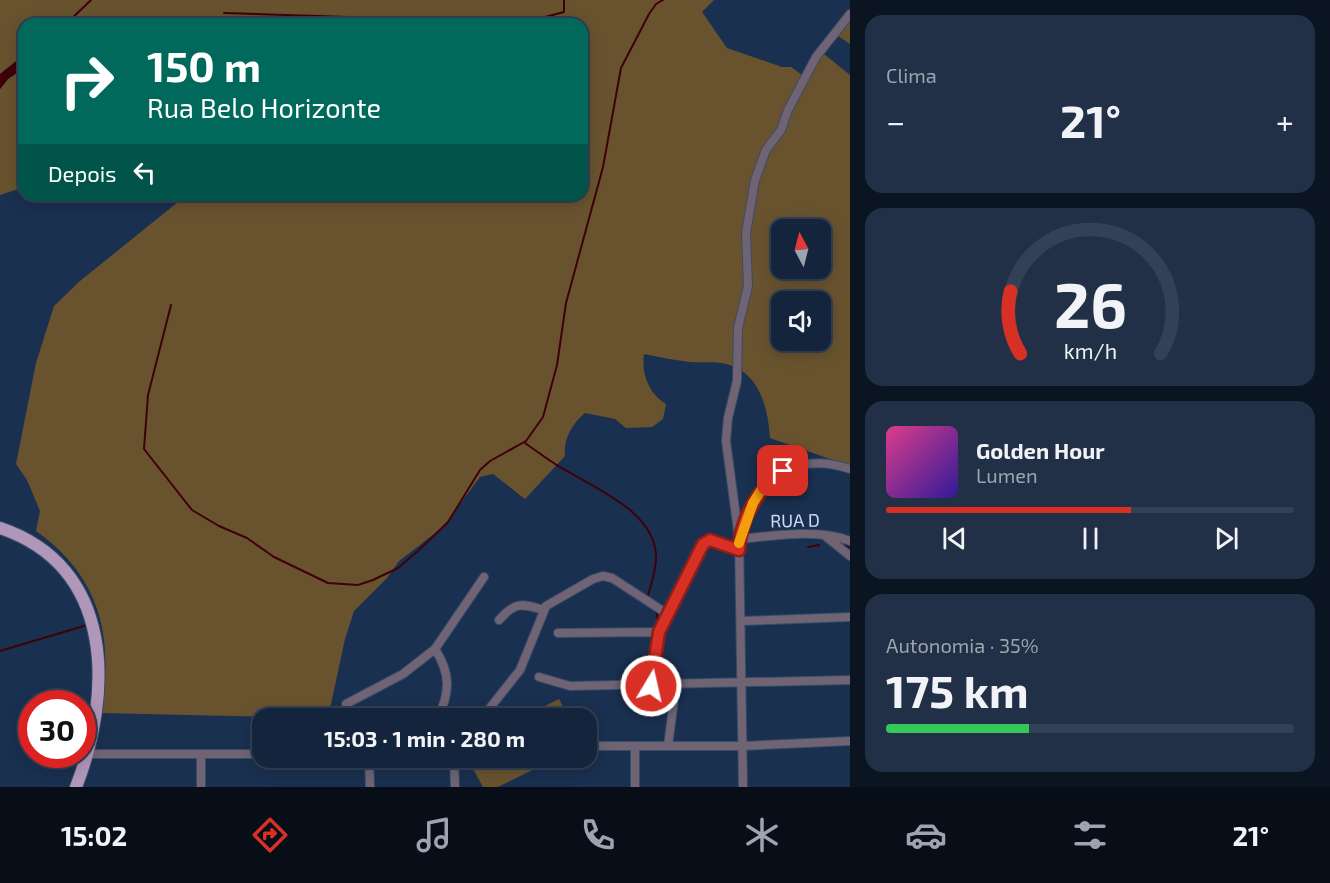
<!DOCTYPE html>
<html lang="pt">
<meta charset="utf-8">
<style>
:root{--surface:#14243c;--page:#213047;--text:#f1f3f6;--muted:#9da4af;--line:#334156;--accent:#d93025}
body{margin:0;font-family:"Exo 2",sans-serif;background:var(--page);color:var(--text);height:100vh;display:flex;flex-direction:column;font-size:22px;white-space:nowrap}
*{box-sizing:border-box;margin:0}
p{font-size:20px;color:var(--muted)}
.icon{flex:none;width:33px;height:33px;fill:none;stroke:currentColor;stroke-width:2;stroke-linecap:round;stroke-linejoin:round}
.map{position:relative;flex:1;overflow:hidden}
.panel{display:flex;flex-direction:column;gap:15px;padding:15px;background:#0b1421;width:480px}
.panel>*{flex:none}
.hud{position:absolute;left:18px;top:18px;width:570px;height:183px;border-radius:18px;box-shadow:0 3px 15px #0003,0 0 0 2px var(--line);background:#00695c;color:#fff;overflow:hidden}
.needle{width:39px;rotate:353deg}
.tools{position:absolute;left:771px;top:219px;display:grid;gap:12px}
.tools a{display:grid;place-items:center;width:60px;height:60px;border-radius:12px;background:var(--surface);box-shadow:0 3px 15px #0003,0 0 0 2px var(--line);font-size:30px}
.speed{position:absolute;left:18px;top:690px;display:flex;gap:12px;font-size:30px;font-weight:700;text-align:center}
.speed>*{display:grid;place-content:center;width:78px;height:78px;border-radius:50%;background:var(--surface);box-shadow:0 3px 15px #0003,0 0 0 2px var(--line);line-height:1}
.speed .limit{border:9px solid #d22;background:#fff;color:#111}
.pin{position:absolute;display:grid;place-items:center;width:51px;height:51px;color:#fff;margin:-26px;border-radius:12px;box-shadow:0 3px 9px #0006}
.me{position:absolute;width:66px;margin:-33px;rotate:9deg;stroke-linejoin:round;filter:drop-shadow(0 0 4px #0008)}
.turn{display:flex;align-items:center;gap:21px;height:126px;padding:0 30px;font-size:27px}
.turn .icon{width:78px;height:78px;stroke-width:2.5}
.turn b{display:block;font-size:42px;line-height:51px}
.then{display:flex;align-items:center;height:57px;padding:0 30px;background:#0003;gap:12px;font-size:22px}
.big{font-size:45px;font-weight:700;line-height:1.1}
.panel .card{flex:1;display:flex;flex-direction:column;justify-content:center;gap:9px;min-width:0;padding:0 21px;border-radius:18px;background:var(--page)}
.panel .dial{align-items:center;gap:0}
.dial svg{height:156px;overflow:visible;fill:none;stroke:var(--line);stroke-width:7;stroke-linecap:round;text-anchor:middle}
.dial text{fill:var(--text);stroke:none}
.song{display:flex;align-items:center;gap:18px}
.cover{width:72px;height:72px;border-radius:9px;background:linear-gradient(135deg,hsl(330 70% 55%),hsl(250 70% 35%))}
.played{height:6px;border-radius:3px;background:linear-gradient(90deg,var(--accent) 60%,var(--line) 60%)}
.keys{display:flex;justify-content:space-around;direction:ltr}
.heat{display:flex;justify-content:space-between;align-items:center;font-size:33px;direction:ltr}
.charge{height:9px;border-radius:4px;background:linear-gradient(90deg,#34c759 35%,var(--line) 0)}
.trip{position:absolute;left:252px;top:708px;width:345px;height:60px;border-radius:18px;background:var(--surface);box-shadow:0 3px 15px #0003,0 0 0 2px var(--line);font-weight:700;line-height:60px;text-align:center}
.dock{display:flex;height:96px;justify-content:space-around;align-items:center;background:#080e18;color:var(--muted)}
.dock .icon{width:42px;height:42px}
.dock .active{color:var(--accent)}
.dock b{font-size:27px;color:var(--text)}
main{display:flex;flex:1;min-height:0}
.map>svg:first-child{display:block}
</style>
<main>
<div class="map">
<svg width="850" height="787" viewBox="0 0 850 787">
<rect width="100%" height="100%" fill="#1a3050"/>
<!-- green -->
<path fill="#69532f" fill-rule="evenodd" d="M0,0H714L702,12L727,48L782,67H791L805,77L824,54L850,75V466L770,438C768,409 760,372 726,364C714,361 702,363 689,362C674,360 659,357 644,354C641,374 649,394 666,404L663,419L652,427L626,428L615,419L585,413C572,424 563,439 565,456L525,499L493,474L480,477L443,527L399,561L387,578L354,611L345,639L328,718L101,713C114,638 101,577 36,531L40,511L27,480L16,464L36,363L54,306L80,281L178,202L181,195H582V24H24V55L0,74ZM782,230H820V268H782ZM782,302H820V340H782Z
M850,16V44L835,34Z
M24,68V187L0,195V89L8,79Z
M559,699L569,718H520Z
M467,758H557L498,787H483Z"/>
<!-- water -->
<path fill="#3f0009" d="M24,55V68L8,79L0,89V74Z"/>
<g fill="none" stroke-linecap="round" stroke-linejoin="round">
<!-- stream -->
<path stroke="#3f0009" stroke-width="2" d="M224,13L349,17L385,24
M66,24L91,0
M519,24L564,12V0
M171,305L148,395L144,449L192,510L219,526L247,538L274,557L328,583L358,585L373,580L398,568L419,550L448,522L480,470L490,461L526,441L543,417L557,365L566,303L603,167L621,68L649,14L656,4L663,0
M525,443C538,452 552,463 567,471C598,490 656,513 656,557C656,570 651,586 647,598
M842,545L850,547
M808,547L819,545
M656,609L659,627
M0,651L87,625"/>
<!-- minor casing -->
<g stroke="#374c6a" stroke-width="10">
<path id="minor" d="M824,535L850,556
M739,539C747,525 749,509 757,495C778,463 816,457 850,469
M739,539C775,536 816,528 850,541
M499,620C515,602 521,603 544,610
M741,621L850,617
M558,633L659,632
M435,649C451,674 450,692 438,718
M539,677L570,686L850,680
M651,686L659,632L703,544L710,540L739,550
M346,704L403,674L435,649L484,577
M482,718L520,670L546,606L593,579L603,576L612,578L669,615
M586,746H742L850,741
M635,746V787
M668,746L676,685
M86,754H253
M201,754V787
M369,758L370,787
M454,758L455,787
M743,787L739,539L726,441L728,418L737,381L738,328L748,286L746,233L755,180L766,150L781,130L788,110L816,57L850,14"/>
</g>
<!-- primary casing -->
<g stroke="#374c6a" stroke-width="14">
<path id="primary" d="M0,528C115,567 113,692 76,787"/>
</g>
<!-- minor -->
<use href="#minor" stroke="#706474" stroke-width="8"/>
<!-- primary -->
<use href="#primary" stroke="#b096b8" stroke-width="12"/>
</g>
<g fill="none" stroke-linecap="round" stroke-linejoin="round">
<!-- route casing -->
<g stroke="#8d1f18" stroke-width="15">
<path id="route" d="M651,686L659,632L703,544L710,540L739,550C740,520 758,488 783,471"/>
</g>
<!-- route -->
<use href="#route" stroke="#d93025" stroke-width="10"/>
<!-- slow -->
<path stroke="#f59e0b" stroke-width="10" d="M739,543L753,503L761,490"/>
</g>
<g text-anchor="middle" stroke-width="5" stroke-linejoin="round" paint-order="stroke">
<!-- street labels -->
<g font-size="18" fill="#cddcf1" stroke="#1a3050">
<text transform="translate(795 521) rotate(-1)" y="6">RUA D</text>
</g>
</g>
</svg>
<div class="tools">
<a><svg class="needle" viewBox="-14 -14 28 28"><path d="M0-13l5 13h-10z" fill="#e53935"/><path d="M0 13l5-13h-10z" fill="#9da4af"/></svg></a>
<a><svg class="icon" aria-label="sound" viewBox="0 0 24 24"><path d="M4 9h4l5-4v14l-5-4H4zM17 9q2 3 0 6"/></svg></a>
</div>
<div class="speed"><div class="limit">30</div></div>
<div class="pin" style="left:783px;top:471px;background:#d93025"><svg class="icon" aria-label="arrive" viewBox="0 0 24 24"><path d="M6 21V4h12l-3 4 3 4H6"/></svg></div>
<svg class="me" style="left:651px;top:686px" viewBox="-20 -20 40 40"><circle r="17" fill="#d93025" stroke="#fff" stroke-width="3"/><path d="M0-11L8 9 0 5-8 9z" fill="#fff"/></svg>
<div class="trip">15:03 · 1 min · 280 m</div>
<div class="hud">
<div class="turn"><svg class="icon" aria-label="right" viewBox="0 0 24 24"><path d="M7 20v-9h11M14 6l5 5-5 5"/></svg><div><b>150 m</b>Rua Belo Horizonte</div></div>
<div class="then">Depois<svg class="icon" aria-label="left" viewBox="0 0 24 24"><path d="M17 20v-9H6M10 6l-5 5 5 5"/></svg></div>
</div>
</div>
<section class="panel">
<div class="card"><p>Clima</p>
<div class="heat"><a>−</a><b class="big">21°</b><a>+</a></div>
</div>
<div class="card dial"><svg viewBox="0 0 100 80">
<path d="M14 69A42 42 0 1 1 86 69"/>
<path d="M14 69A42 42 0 0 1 9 37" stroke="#d93025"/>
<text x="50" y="56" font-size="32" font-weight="700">26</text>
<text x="50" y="72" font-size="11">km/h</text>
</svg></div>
<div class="card">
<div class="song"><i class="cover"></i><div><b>Golden Hour</b><p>Lumen</p></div></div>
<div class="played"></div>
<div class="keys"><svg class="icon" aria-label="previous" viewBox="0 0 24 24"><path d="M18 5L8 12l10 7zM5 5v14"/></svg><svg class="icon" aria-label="pause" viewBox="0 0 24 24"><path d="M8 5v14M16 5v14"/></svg><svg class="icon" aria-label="next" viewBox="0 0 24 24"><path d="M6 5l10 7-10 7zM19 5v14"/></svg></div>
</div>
<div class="card"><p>Autonomia · 35%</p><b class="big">175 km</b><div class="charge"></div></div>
</section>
</main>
<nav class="dock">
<b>15:02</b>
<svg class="icon active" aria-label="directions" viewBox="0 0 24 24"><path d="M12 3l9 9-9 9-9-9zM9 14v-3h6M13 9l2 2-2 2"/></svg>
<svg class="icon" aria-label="music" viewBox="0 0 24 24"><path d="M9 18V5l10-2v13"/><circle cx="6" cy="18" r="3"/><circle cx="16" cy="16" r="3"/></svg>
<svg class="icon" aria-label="phone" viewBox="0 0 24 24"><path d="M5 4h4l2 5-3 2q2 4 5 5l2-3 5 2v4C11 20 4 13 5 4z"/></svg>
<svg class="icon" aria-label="climate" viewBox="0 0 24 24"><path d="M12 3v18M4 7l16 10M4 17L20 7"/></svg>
<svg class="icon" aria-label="car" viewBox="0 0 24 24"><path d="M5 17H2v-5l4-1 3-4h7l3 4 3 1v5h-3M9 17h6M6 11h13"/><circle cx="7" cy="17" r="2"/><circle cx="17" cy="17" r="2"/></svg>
<svg class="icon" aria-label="filters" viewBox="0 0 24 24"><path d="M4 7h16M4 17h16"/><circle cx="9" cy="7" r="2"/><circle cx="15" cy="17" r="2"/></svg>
<b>21°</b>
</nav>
